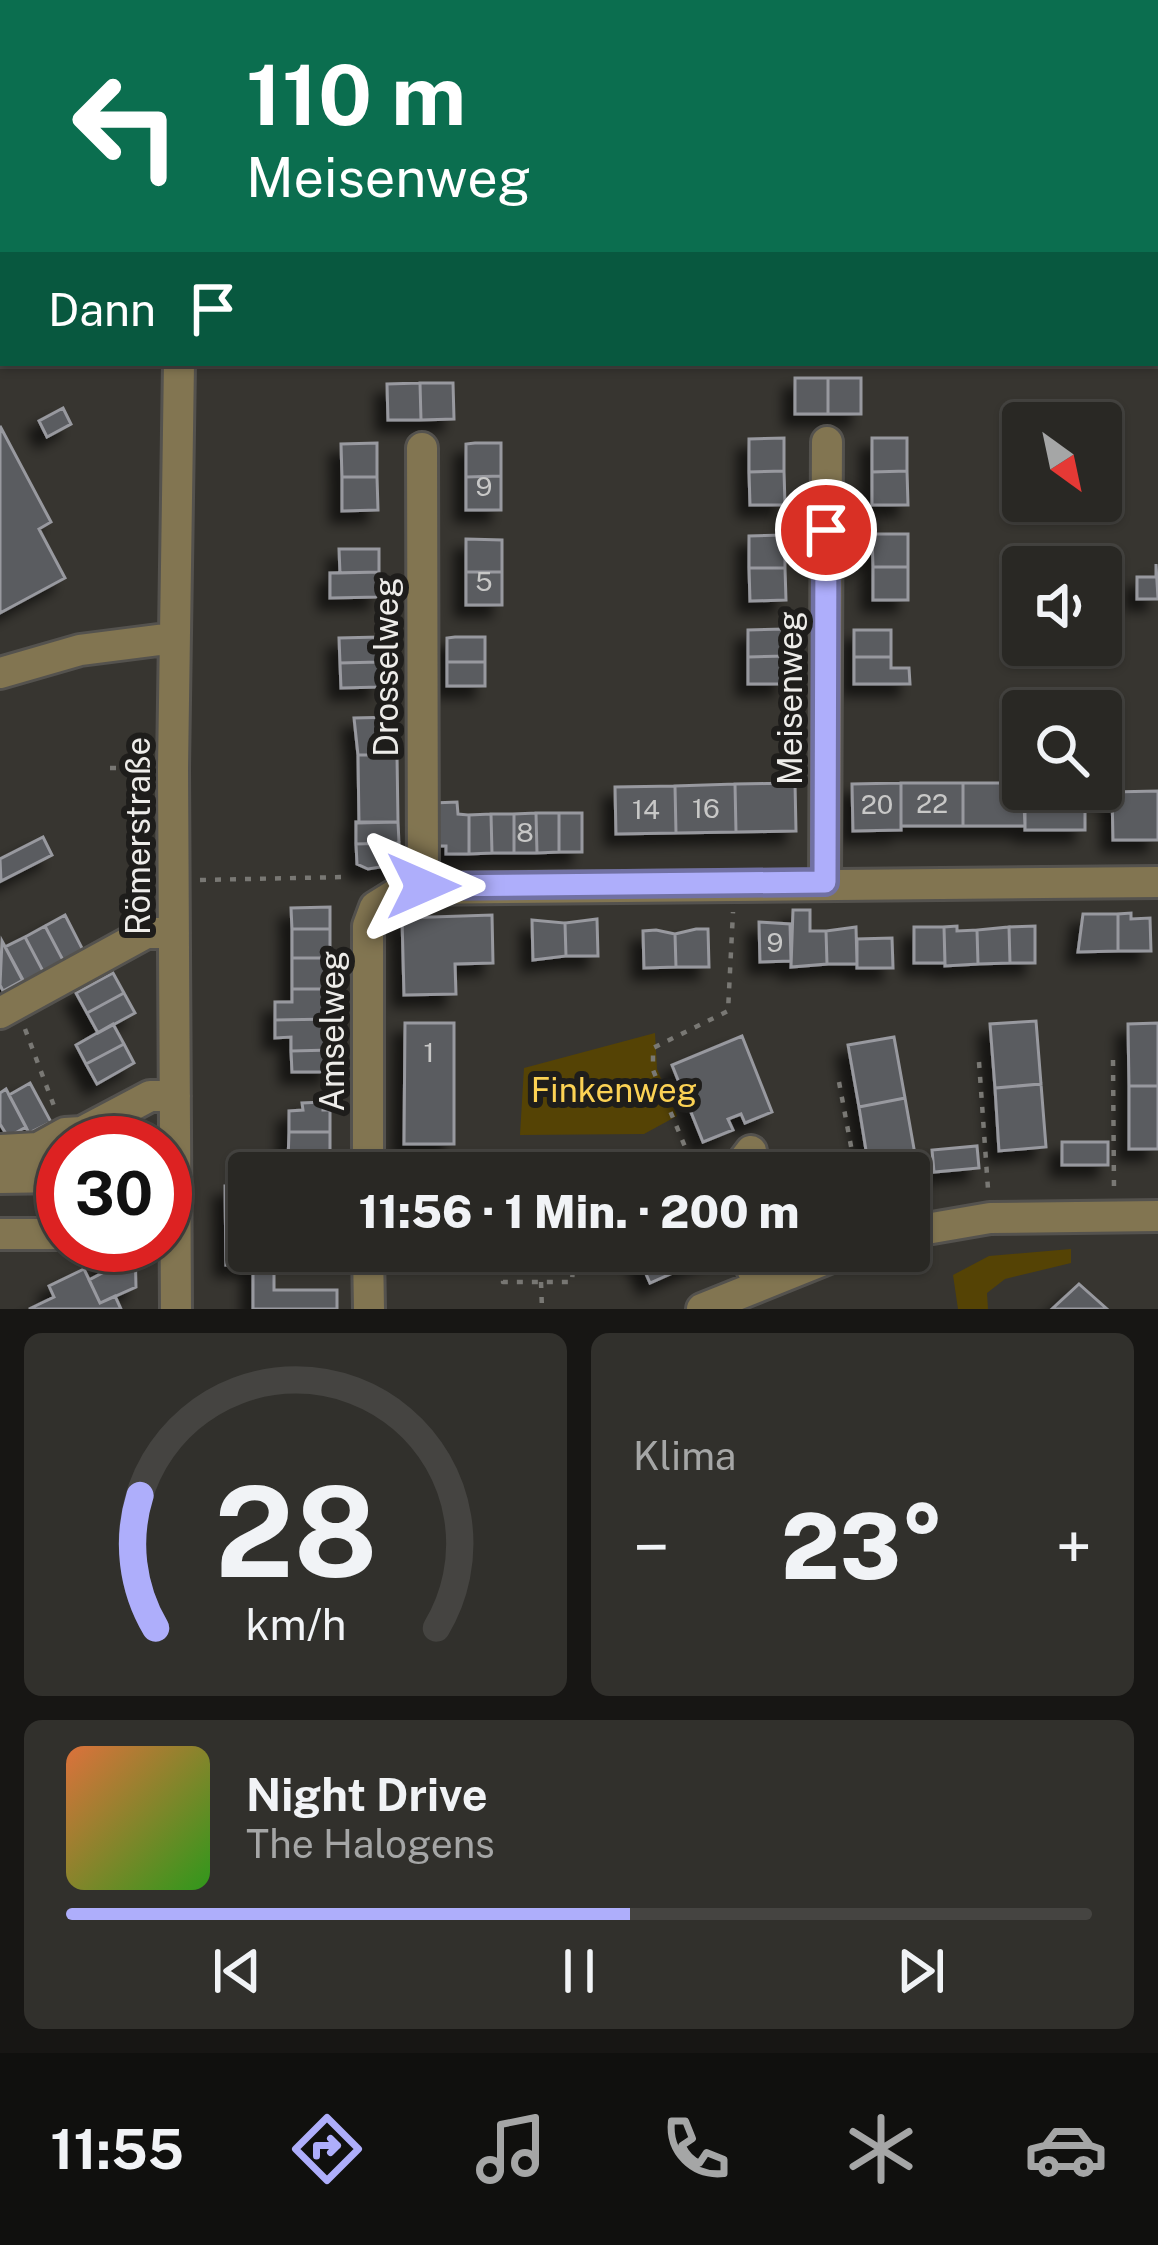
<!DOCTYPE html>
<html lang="de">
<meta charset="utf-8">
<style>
:root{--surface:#292824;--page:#31302c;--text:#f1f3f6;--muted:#a5a6a6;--line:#454441;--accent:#aeaefb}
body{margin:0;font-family:"Public Sans",sans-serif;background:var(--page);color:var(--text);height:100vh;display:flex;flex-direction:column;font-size:45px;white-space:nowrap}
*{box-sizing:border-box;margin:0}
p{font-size:39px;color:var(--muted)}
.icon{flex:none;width:66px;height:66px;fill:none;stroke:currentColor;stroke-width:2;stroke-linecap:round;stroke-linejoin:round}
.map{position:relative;height:1309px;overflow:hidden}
.panel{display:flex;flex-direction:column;gap:24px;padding:24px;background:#171614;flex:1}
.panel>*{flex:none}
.top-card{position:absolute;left:0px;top:0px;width:1158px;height:366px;box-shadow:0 3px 9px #0004,0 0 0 3px var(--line);background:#0b6e4f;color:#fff;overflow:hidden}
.needle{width:78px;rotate:147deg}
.fabs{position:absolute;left:1002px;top:402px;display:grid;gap:24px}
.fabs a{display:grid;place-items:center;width:120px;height:120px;border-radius:12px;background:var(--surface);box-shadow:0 3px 9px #0004,0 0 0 3px var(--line);font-size:60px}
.speed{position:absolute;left:36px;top:1116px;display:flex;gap:24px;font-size:60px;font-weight:700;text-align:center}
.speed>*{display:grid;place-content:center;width:156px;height:156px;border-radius:50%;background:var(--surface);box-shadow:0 3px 9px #0004,0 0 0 3px var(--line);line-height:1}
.speed .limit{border:18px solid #d22;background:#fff;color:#111}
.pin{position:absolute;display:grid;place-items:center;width:102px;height:102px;color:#fff;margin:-51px;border:6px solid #fff;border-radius:50%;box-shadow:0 3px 12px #0007}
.me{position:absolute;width:132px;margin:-66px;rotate:90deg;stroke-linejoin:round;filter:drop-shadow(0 0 9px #0008)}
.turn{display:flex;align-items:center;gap:42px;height:252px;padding:0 48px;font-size:54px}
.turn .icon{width:156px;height:156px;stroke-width:2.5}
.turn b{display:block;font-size:84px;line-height:102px}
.then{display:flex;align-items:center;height:114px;padding:0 48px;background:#0003;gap:24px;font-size:45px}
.big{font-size:90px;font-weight:800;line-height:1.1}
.panel .card{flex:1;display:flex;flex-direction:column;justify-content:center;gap:18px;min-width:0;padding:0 42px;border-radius:18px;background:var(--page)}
.panel .dial{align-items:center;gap:0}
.dial svg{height:312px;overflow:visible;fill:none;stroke:var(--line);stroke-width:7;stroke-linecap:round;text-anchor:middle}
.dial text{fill:var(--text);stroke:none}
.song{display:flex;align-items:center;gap:36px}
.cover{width:144px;height:144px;border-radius:18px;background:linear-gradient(135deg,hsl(20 70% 55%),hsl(110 70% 35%))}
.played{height:12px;border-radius:6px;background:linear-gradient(90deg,var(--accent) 55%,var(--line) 55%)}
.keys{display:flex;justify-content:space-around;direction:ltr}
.heat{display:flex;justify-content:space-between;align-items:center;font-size:66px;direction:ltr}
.panel .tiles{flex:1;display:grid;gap:24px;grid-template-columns:1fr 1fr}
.card:last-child{grid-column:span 2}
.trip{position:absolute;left:228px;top:1152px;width:702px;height:120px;border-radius:12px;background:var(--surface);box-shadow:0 3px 9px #0004,0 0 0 3px var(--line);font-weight:800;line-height:120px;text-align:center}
.tab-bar{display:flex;height:192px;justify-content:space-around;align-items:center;background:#10100e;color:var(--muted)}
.tab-bar .icon{width:84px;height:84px}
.tab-bar .on{color:var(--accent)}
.tab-bar b{font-size:54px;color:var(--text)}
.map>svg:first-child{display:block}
</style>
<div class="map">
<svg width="1158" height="1309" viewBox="0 0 1158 1309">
<defs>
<filter id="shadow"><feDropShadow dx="-11" dy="11" stdDeviation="6" flood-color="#0009"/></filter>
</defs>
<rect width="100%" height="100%" fill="#373530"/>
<!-- green -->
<path fill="#554305" d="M655,1033L657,1069L677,1116L644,1134L520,1135L524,1068Z
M1071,1249V1263L1005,1279L987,1293L988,1309H958L953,1275L989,1256Z"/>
<!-- building -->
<path fill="#5a5b60" stroke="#98999f" stroke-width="3" filter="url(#shadow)" d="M795,378H828V414H795Z
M828,378H861V414H828Z
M420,383L421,420H388L387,384Z
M420,383H453L454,419L421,420Z
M63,408L71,424L47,437L39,421Z
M0,426L51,522L39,529L65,578L0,613Z
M784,438V471L749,472V439Z
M872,438H907V471L872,472Z
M377,443V477H342L341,444Z
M475,443H501V476L466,477V444Z
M784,471L785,505H750L749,472Z
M907,471L908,505H872V472Z
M501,476V510H466V477Z
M342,477H377L378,510L342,511Z
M872,534H908V567H873Z
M785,535V568H749V536Z
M466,539L502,540V572H466Z
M339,549H379V572L340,573Z
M1156,564L1158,599H1137V577H1156Z
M873,567H908V600H873Z
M749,568H785L786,600L750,601Z
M379,572V597L330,598V573Z
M466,572H502V605H466Z
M784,629L785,656L748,657V630Z
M854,630H891V657H854Z
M379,637V662L340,663L339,638Z
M455,637H485V662H447V638Z
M785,656V684H748V657Z
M854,657H891V668H909L910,684H854Z
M379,662L380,687L341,688L340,663Z
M447,662H485V686H447Z
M397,717V755H358L354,718Z
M358,755H397L398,822L359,823Z
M795,783L796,831L736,832L735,784Z
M901,783H963V826H901Z
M901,783V830L853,831L852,784Z
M963,783H1023L1025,826H963Z
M735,784L736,832L676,833L675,786Z
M675,786L676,833L616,834L615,787Z
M1025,789H1085V830H1025Z
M1158,791V840H1113L1112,792Z
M457,802L458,814L469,815V854H446V846H434L433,803Z
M536,813L537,853H514V814Z
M536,813H559V852L537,853Z
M559,813H582V852H559Z
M491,814H514V853H492Z
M491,814L492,853L469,854V815Z
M356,822H398L399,843L356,844Z
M43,837L52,855L1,881L0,859Z
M399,843V864L368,869L357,864L356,844Z
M330,907V929H292L291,908Z
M793,910H810V931H826L827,964L791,967Z
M1131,913V919L1150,918L1151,951H1118V914Z
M1083,914H1118V951L1078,952Z
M65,915L85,954L65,964L45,926Z
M492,915L493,963L455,964L456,994L404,995L402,918Z
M597,919L598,956H566L565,923Z
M532,920L565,923L566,956L533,960Z
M759,922L790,924L791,961L760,962Z
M45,926L65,964L45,975L25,937Z
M957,926V931L977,930L978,964L945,966L944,927Z
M1035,926V963H1010L1009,927Z
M856,927L857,964H827L826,931Z
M914,927H944L945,963H914Z
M1009,927L1010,963L978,964L977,930Z
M292,929H330V958H292Z
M696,929H708L709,967H676L675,934Z
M656,930L675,934L676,967L644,968L643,931Z
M25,937L45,975L25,985L5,947Z
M892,938L893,968H857V939Z
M2,941L23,980L3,991L0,985Z
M292,958H330V989H292Z
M113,973L124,993L87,1013L76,993Z
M292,989H330L331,1019L275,1020V1002H292Z
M124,993L135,1013L98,1033L87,1013Z
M331,1019V1050L291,1051V1037L275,1038V1020Z
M1036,1021L1041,1084L995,1088L990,1024Z
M405,1023H454V1144H404Z
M1158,1023V1086H1129L1128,1024Z
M113,1024L124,1044L86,1064L76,1045Z
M742,1036L772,1112L745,1123L741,1114L728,1119L733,1130L703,1142L672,1065Z
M894,1037L905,1098L859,1107L848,1045Z
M124,1044L134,1063L97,1084L86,1064Z
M331,1050V1072H292L291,1051Z
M30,1083L51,1122L29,1133L9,1095Z
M1041,1084L1046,1147L999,1151L995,1088Z
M1129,1086H1158V1149H1129Z
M6,1089L26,1127L8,1137L0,1124V1093Z
M905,1098L916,1160L869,1169L859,1107Z
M323,1102V1110H330V1132H289V1111L303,1110L302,1103Z
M289,1132H330V1161L288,1162Z
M1062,1142H1108V1165H1062Z
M977,1146L979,1168L934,1172L932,1150Z
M249,1185V1251H274V1265H226L225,1186Z
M104,1245H135L136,1287L100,1303L89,1280L104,1272Z
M636,1251H713L715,1254L650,1283Z
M253,1265H274V1290H337V1309H253Z
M84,1269L100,1303L115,1296L121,1309H29L54,1297L49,1286Z
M1079,1284L1107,1309H1052Z"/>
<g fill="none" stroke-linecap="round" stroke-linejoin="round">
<!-- minor casing -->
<g stroke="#54524e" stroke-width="36">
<path id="minor" d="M183,3V0
M422,448L423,886
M0,673L80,650L174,638
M825,882L827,442
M0,1013L146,933H174
M0,1150L38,1148L65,1133L82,1132L150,1096H175
M368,1173V926L375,907L404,889L1158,882
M734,1173L751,1151
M0,1178L63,1177
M909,1232L990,1218L1158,1216
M0,1234H63
M368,1251L369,1309
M745,1251L759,1286
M176,1309L173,769L179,363
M702,1309L846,1251"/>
</g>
<!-- highway casing -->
<g stroke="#54524e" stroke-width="42">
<path id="highway" d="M262,3L266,0
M359,3L363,0
M0,170L3,168
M0,233L3,231"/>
</g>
<!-- path -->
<path stroke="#797874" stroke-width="4.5" stroke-dasharray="6 9" stroke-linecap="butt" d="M0,88L3,85
M110,768H147
M200,880L344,877
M25,1029L54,1106
M1113,1060L1114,1192
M979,1062L988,1189
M839,1082L856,1173
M696,1173L653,1070V1048L728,1011L733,912
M404,1251L412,1258L423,1251
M453,1251L505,1257
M506,1251L503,1282H572L574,1251
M541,1282L542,1309"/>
<!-- minor -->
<use href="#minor" stroke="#827551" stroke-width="30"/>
<!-- highway -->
<use href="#highway" stroke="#eccb6e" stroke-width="36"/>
</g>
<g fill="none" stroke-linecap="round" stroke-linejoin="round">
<!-- route casing -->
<g stroke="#7171a3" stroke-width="30">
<path id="route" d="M423,886L825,882L826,530"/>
</g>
<!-- route -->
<use href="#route" stroke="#aeaefb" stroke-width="21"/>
</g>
<g text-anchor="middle" stroke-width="12" stroke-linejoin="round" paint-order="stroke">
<!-- number labels -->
<g font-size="27" fill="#c8c8c7">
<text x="484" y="496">9</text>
<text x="484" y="591">5</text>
<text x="932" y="813">22</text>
<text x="877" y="814">20</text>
<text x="706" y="818">16</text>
<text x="646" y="819">14</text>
<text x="525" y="842">8</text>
<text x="775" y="952">9</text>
<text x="429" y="1062">1</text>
</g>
<!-- street labels -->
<g font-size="33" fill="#edece9" stroke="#1e1d1b">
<text transform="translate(386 667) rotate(-90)" y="12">Drosselweg</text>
<text transform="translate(790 698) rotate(-90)" y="12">Meisenweg</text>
<text transform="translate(138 836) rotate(-90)" y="12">Römerstraße</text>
<text transform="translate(332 1031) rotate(-90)" y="12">Amselweg</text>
</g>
<!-- park labels -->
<g font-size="33" fill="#fcd254" stroke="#1e1d1b">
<text x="614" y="1102">Finkenweg</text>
</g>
</g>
</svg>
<div class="fabs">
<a><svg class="needle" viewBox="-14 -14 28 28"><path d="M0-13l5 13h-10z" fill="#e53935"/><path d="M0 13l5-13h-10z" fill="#a5a6a6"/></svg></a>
<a><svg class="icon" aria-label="sound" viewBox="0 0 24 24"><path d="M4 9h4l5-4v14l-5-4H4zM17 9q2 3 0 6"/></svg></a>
<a><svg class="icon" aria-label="search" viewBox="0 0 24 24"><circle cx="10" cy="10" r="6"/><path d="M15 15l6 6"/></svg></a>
</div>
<div class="speed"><div class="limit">30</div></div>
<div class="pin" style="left:826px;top:530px;background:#d93025"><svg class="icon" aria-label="arrive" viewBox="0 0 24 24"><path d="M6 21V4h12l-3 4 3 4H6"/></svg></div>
<svg class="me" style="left:423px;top:886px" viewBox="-20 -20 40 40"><path d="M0-17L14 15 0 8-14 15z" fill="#aeaefb" stroke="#fff" stroke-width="4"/></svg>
<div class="trip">11:56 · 1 Min. · 200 m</div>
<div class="top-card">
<div class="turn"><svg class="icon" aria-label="left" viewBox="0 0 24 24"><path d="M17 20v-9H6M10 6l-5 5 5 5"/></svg><div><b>110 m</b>Meisenweg</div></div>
<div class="then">Dann<svg class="icon" aria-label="arrive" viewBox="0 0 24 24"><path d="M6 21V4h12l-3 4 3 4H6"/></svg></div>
</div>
</div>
<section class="panel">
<div class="tiles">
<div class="card dial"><svg viewBox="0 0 100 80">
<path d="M14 69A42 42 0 1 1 86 69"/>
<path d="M14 69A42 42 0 0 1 10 35" stroke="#aeaefb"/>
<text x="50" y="56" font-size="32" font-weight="700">28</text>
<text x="50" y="72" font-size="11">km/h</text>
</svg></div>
<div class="card"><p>Klima</p>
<div class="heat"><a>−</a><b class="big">23°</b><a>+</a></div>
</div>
<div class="card">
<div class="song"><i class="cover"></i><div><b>Night Drive</b><p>The Halogens</p></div></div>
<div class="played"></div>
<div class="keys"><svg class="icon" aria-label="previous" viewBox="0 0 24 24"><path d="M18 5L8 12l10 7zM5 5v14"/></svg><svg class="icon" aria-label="pause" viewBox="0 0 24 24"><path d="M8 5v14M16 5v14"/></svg><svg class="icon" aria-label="next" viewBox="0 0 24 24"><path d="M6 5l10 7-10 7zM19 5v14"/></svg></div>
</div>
</div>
</section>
<nav class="tab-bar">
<b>11:55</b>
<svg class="icon on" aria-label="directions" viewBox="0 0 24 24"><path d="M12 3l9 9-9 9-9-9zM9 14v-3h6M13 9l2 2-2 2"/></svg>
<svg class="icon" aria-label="music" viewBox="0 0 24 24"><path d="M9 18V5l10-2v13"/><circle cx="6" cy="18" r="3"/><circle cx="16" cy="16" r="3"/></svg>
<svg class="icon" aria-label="phone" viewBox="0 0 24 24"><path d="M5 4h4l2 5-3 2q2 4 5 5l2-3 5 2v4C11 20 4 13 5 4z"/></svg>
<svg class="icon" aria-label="climate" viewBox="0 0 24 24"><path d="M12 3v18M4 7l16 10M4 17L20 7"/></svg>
<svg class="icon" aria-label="car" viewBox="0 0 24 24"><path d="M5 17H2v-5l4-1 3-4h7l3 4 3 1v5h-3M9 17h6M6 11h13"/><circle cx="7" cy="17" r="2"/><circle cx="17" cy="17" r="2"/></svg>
</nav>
